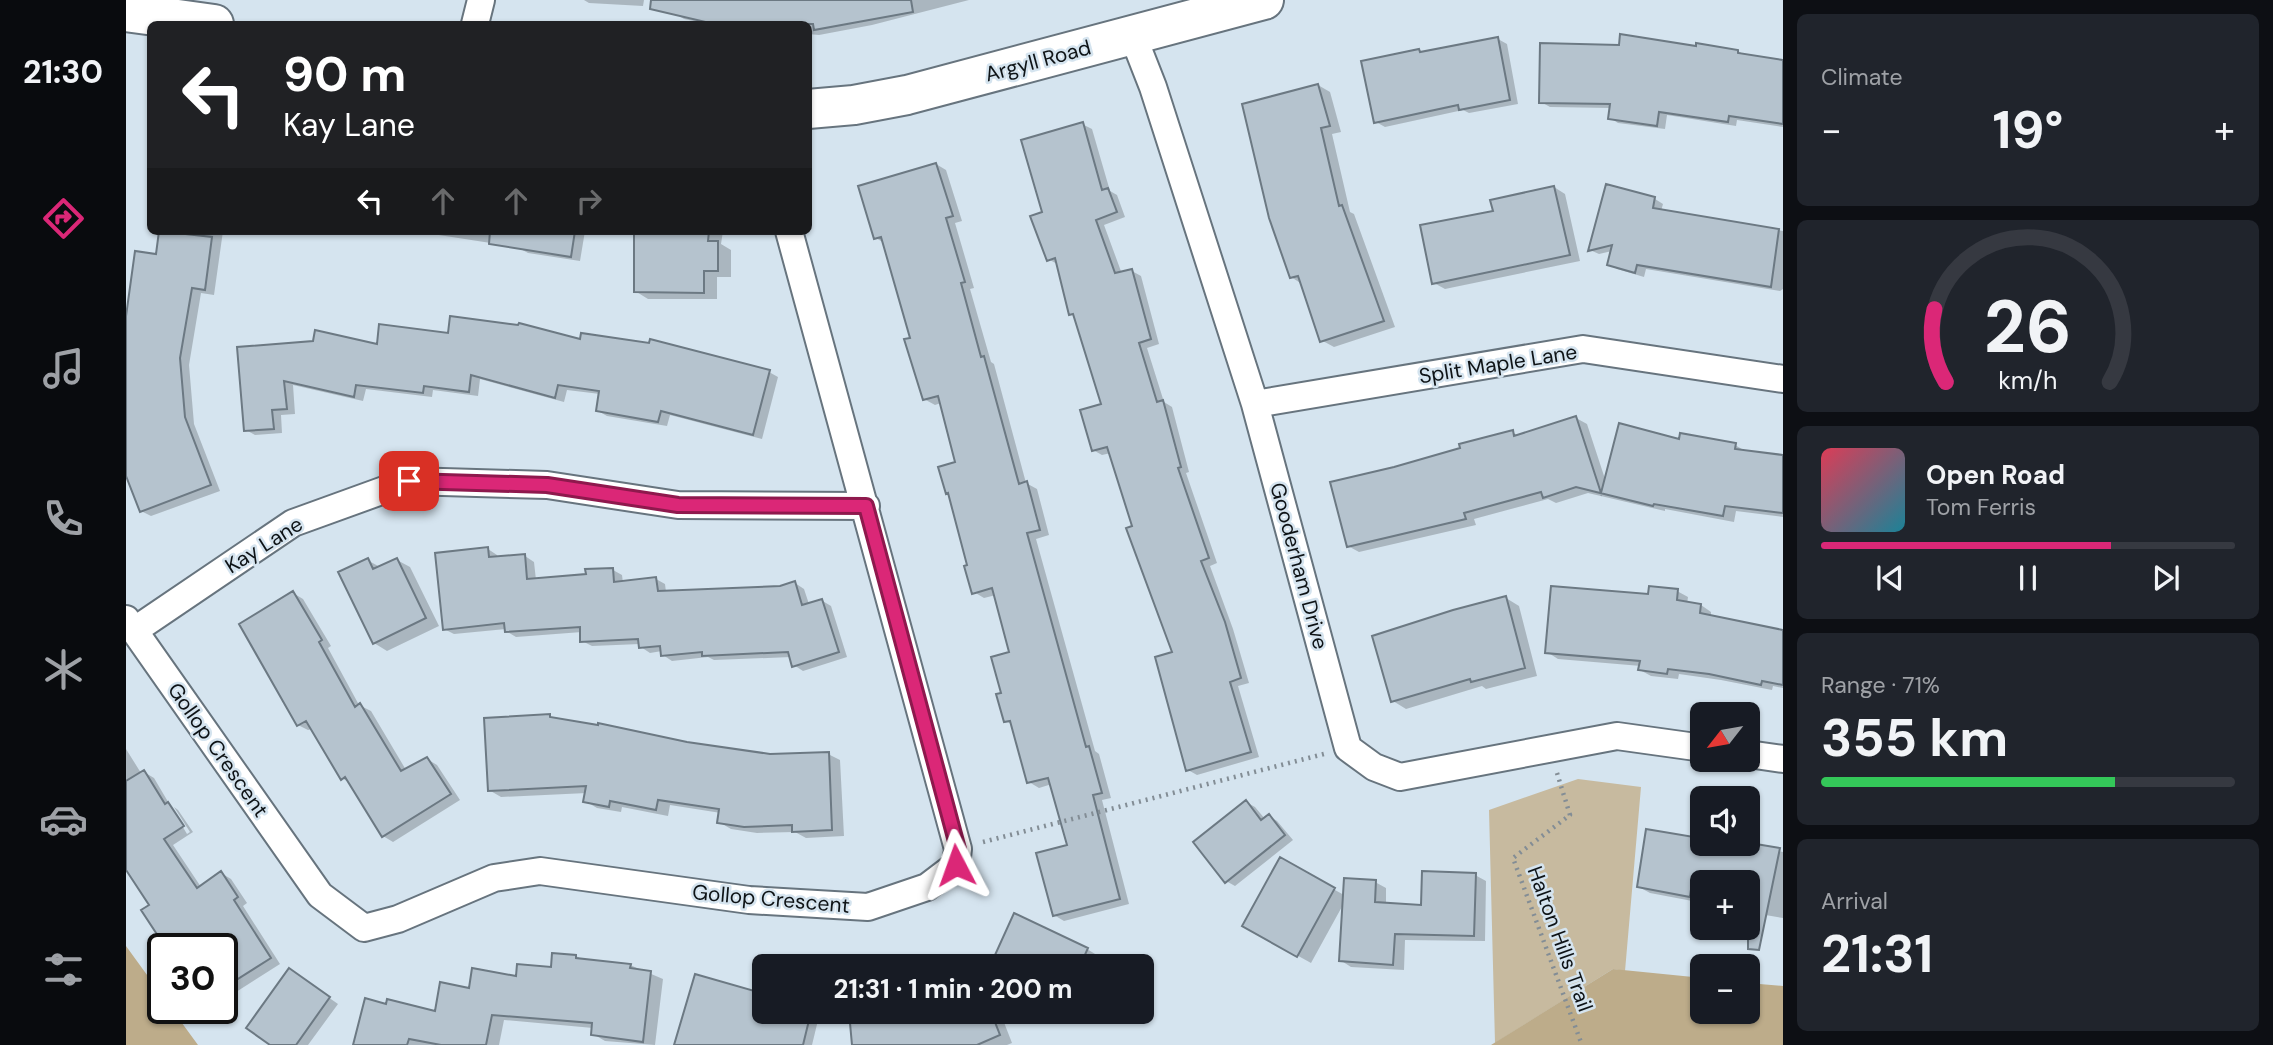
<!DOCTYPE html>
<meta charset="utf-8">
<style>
:root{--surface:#171b24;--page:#20242c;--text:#f1f3f6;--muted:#9ea1a6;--line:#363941;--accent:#db2777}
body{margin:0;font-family:"DM Sans",sans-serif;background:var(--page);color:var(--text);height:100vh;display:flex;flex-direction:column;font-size:26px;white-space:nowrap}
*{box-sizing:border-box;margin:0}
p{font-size:23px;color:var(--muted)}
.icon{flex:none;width:38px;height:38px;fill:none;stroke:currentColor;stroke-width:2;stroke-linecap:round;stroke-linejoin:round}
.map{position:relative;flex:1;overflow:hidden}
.drawer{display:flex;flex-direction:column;gap:14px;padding:14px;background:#0d0f14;width:490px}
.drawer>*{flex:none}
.banner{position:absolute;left:21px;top:21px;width:665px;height:214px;border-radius:10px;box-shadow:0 2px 5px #0004;background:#202124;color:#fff;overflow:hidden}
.needle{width:46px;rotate:239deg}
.fabs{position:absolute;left:1564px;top:702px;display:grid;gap:14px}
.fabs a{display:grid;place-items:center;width:70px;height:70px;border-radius:10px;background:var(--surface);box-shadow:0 2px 5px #0004;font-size:35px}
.speed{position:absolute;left:21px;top:933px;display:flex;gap:14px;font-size:35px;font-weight:700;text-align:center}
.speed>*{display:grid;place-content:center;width:91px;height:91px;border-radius:50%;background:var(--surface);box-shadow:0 2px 5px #0004;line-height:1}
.speed .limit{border:4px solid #111;border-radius:10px;background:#fff;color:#111}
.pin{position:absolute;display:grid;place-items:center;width:60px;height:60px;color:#fff;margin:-30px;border-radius:14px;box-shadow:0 4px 10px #0006}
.me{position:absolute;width:77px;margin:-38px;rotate:356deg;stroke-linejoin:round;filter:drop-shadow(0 0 5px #0008)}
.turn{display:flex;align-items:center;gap:24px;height:147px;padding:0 21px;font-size:32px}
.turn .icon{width:91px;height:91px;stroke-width:2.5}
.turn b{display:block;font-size:49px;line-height:60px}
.lanes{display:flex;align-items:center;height:66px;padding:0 21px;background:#0003;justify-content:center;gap:35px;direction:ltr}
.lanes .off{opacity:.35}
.big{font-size:52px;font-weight:700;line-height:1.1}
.drawer .widget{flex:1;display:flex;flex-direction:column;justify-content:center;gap:10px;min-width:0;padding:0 24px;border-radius:10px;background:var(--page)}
.drawer .dial{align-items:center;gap:0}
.dial svg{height:182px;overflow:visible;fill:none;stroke:var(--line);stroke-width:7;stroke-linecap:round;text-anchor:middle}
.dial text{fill:var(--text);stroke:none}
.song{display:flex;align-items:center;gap:21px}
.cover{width:84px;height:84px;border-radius:10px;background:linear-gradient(135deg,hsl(350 70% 55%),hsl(190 70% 35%))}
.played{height:7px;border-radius:4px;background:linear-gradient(90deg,var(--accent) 70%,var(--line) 70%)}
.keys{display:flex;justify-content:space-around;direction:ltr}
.heat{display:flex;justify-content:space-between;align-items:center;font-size:38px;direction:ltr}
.charge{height:10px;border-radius:5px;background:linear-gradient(90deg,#34c759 71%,var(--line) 0)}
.trip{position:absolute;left:626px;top:954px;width:402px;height:70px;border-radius:10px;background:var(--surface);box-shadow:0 2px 5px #0004;font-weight:700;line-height:70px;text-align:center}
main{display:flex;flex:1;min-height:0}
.tabs{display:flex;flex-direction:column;width:126px;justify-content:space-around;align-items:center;background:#090b0e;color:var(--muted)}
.tabs .icon{width:49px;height:49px}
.tabs .current{color:var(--accent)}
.tabs b{font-size:32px;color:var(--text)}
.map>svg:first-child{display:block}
</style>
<main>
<nav class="tabs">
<b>21:30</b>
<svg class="icon current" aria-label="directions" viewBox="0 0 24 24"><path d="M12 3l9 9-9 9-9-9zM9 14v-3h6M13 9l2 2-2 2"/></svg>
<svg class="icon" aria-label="music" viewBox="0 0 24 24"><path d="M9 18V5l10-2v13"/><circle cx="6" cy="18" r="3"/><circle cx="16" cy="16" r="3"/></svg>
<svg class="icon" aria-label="phone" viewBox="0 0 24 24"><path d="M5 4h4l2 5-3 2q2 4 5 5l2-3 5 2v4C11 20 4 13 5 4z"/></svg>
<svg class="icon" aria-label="climate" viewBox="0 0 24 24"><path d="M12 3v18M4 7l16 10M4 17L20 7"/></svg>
<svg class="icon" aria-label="car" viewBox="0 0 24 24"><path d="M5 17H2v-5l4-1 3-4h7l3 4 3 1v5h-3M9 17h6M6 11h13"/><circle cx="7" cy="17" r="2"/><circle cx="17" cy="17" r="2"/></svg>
<svg class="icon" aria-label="filters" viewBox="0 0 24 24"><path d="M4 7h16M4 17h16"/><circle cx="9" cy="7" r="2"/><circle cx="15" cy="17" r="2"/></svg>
</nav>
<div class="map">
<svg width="1657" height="1045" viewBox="0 0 1657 1045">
<rect width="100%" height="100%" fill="#d5e4ef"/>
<!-- green -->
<path fill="#c7ba9f" d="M1452,779L1515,787L1499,971L1487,969L1369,1043L1363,810Z"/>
<!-- forest -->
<path fill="#bdac8a" d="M0,946L37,997V1008H45L72,1045H0Z
M1487,969L1577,978V1012H1622V983L1657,986V1045H1365Z"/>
<!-- shadow -->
<path fill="#0003" d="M458,0H518L517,6L463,3Z
M553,0H843L746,25L693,35L682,34V24H582L558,19L550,14Z
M1372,39L1381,44L1392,104L1343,113L1337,110L1259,127L1250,122L1293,51L1297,53Z
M1571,48L1612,51L1620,56L1657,62V127L1611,120L1610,126L1541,115L1539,129L1492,123L1484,118L1485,108L1424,107L1415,102Z
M1192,85L1204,92L1215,132L1206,134L1224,212L1228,214L1269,327L1208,347L1195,340L1176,284L1165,277Z
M956,124L966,129L984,191L991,195L999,217L978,225L996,274L1006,271L1015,276L1033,344L1021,348L1038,402L1046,407L1063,472L1060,473L1091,563L1084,566L1107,629L1123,683L1112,686L1133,757L1071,775L1062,770L1048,653L1008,527L985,453L976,455L967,450L977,405L950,317L945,314L933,265L922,259L918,213Z
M810,164L820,170L836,221L829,223L848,288L844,289L865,362L868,364L900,483L911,489L923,535L910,539L969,751L973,754L985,798L976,800L1003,904L938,921L928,915L943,847L926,784L913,788L903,782L887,725L880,721L877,694L885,654L870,595L858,598L848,592L831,464L815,403L809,405L798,399L787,339L758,243L750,238Z
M1481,186L1529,199L1537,204L1535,211L1657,231V289L1654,291L1520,269L1518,277L1491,269L1483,264L1486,251L1473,254L1464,250Z
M1428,187L1439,194L1454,261L1319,289L1308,283L1369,212Z
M35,231H97L88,295L75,293L63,365L68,424L94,491L25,516L15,511L0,471V322L32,256Z
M287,231H459L454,261L402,253L391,247Z
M510,231H597L595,244L605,250V277H591V299H522L509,291Z
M323,335L455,341L643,372L652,377L636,439L544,415L541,426L481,416L472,411L474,394L441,390L438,402L354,379L352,396L307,390L306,397L240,389L237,401L167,385L169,414L155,415L156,433L129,435L120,430L113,349L252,346Z
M1450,418L1461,424L1480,482L1554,441L1609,445L1621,452L1657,457V517L1610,511L1608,522L1539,509V511L1462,493L1430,503L1422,499L1348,519L1350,525L1233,552L1222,546L1269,468L1386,432L1393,436Z
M362,549L371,555L372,558L399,556L408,562L410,580L461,576L487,570L496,575L497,583L530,579L539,584L540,592L654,588L669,583L678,589L683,604L695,600L705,606L721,657L677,671L668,665L665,657L588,660L582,657L546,661L537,655L536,651L524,653L515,647L514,644L466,646L456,641V632L390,637L380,631V629L328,634L318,629Z
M241,560L254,567L271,560L284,567L313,626L261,651L248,643Z
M1551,591L1562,597L1561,604L1575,605L1585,612V617L1657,632V688L1647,686L1646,690L1595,680L1553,674L1552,679L1525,676L1514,670L1515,666L1432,659L1421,652L1524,596Z
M167,593L177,599L205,646L202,648L233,705L245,711L280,770L301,759L311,765L334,800L267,842L257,836L224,783L216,778L186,729L182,730L172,725Z
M1380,598L1393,606L1411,676L1360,689L1356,686L1280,709L1267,701Z
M423,716L430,720L644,756L702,754L714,760L718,836L680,838L669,832L631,833L605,829L593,822L595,813L544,805L542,816L496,807L495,812L471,808L459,801L461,793L375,797L363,790Z
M0,749L15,773L18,772L28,778L61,834L64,832L48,807L52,810L67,832L47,845L75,887L95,873L105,879L121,903L117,906L154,964L96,1001V948H46L40,945L26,905L0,867Z
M1120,802L1129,807L1139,819L1143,816L1151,821L1167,840L1109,886L1100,881Z
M1522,831L1577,840V844H1621L1657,852V918L1622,912V882H1577V903L1524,893L1513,887Z
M1155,860L1218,895L1249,882L1260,888V905L1297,907L1349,875L1360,881L1359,941L1279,940L1278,970L1225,967L1214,960L1218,903L1185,963L1118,926Z
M961,949L974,957L970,966H874Z
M450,956L457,960L504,965L537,979L529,1045L479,1041L467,1034V1028L378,1020L373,1045H229L261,1006L310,1013L344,990L427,969Z
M842,957L855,966H820Z
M172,976L212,1004L182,1045H147Z
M639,1012H694L686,1045H558Z
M725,1012H874L886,1043L881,1045H727Z"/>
<!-- building -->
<path fill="#b5c3ce" stroke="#6c7983" stroke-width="2" d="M525,0H785L787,12L688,30L687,24L590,23L588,24L524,9Z
M1494,34L1570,46V43L1612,50V53L1657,60V124L1603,116L1602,122L1533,112L1531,126L1482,119L1484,104L1413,103L1414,43L1493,45Z
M1372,37L1384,100L1333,110L1332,105L1248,123L1235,61L1293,49L1294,52Z
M1192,84L1204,126L1195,128L1213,206L1216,205L1258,321L1194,342L1172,276L1164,278L1143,218L1116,104Z
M957,122L976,190L982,188L991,212L970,220L989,273L1006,269L1025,339L1013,343L1031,402L1037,400L1055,467L1052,468L1083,558L1075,561L1099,622L1115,678L1104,682L1125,752L1060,771L1029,657L1046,652L1000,528L1006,526L981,447L966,451L954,410L975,404L947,314L943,315L929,258L921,261L904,216L916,212L895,140Z
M810,163L827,216L820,218L839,282L835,283L855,357L858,356L893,484L901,481L914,530L901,533L960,747L963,746L976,793L967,795L994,899L927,916L910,853L941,845L922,778L901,783L884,721L878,722L870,694L875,693L865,657L883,652L866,588L846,594L838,566L841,565L822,493L820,494L812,467L829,462L812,396L797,400L778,339L784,338L755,237L748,239L732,186Z
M1480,184L1529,197L1527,208L1653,229L1645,287L1511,265L1509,273L1481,265L1486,245L1462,251Z
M1428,186L1444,255L1306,284L1294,225L1367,211L1364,200Z
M33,231L86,237L79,290L66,288L54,358L59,417L85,485L14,512L0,476V316L9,251L30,254Z
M364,231H449L445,257L363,244Z
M508,231H583L582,241H592V271H578V293L508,292Z
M324,316L392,325L393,323L454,339L455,333L523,343L524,339L644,370L627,435L535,411L532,422L470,411L473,391L432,385L429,398L345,375L343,392L298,386L297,393L230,385L228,397L158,381L161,409L146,410L148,429L118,431L111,347L187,341L189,330L251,344L253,324L322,333Z
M1450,416L1475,493L1493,423L1553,439L1554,433L1610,443L1609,449L1657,455V513L1599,506L1597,516L1528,504L1527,506L1450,487L1417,498L1415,492L1338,513L1340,519L1221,547L1204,482L1268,467L1334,448L1333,444L1387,430L1388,436Z
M362,547L363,557L399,554L401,579L460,574L459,569L487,568L488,582L530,577L532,591L654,586L669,581L676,605L696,599L713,652L666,667L662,652L576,656V652L535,656L534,646L513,648L512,639L454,642V627L379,632L378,623L317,630L309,553Z
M242,558L247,569L271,558L300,618L247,644L212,572Z
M1425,586L1522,594L1523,586L1552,589L1551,600L1575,604L1574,613L1657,630V685L1636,681L1635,685L1583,674L1542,669L1541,674L1512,670L1514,661L1419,653Z
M167,591L196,640L193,642L229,707L234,703L275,771L301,757L325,794L256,837L219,777L215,780L180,721L171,726L113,624Z
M1380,596L1399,668L1345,682L1344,679L1265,702L1246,636L1327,610Z
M424,714V717L472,725V723L561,742L644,754L703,752L706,830L666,832V825L618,827L591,823L593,809L532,800L530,810L484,801L483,807L457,802L460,786L362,791L358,718Z
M18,770L39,804L42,802L58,826L38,839L71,888L95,871L112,897L108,900L145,958L96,989V948H40L15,910L23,905L0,870V781Z
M1120,800L1135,820L1143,814L1159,835L1099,883L1067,842Z
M1520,829L1574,838L1573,844H1630L1654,848L1633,950L1622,949V882H1566L1564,897L1511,887Z
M1154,857L1209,888L1171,957L1116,926Z
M1296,871L1350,873L1348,936L1269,934L1267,965L1213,961L1218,878L1250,880L1249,902L1295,905Z
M888,913L962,948L954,966H864Z
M426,953L450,955V958L505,964L504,968L525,971L517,1042L465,1035L466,1023L366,1015L360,1045H315L283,1039L281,1045H227L239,998L260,1004L261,999L309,1011L314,982L343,988L346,968L390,976L391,964L425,967Z
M163,968L204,997L170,1045H144L120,1028Z
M569,974L639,994V1012H685L677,1045H548Z
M723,1012H865L874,1035L851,1045H726Z"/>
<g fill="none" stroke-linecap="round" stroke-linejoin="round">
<!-- street casing -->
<g stroke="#67747e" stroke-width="30">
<path id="street" d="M349,24L355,0
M1007,36L1027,87L1129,404L1222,748L1248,767L1274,777L1491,736L1577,748
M1129,404L1457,349L1657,379
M0,619L194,895L238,928L272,919L368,878L414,871L623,900L742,907L801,887L830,865L832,849L663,231
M9,630L167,523L283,481L421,485L552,505L740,506
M1622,754L1657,759"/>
</g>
<!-- secondary casing -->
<g stroke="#67747e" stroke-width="42">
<path id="secondary" d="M0,12L88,24
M682,109L728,105L781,95L1138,0"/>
</g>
<!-- path -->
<path stroke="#838d95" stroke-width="4.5" stroke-dasharray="2 5" stroke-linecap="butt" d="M1431,773L1444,815L1387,858L1456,1045
M857,842L1198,754"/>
<!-- street -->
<use href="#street" stroke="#fff" stroke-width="26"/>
<!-- secondary -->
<use href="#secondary" stroke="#fff" stroke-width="38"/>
</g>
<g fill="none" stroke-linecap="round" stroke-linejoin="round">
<!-- route casing -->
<g stroke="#8e194d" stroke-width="18">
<path id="route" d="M283,481L421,485L552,505L740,506L832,849L830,865"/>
</g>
<!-- route -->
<use href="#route" stroke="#db2777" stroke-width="12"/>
</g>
<g text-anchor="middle" stroke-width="5" stroke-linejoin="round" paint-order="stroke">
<!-- street labels -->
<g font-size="21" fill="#0e1316" stroke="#d5e4ef">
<text transform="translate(912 61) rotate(-15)" y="7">Argyll Road</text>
<text transform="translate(1372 364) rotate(-9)" y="7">Split Maple Lane</text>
<text transform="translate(138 545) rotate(-32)" y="7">Kay Lane</text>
<text transform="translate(1173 566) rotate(75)" y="7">Gooderham Drive</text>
<text transform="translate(92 750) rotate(55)" y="7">Gollop Crescent</text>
<text transform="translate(645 899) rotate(5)" y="7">Gollop Crescent</text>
<text transform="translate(1434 939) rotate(70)" y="7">Halton Hills Trail</text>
</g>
</g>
</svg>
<div class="fabs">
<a><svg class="needle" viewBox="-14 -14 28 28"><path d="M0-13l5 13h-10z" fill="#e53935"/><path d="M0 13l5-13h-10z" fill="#9ea1a6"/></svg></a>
<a><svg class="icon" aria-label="sound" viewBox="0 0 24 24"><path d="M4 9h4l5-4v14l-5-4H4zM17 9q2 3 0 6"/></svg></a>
<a>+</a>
<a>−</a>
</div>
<div class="speed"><div class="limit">30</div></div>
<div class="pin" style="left:283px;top:481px;background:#d93025"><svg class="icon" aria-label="arrive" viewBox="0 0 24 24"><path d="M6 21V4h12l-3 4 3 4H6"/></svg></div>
<svg class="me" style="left:830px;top:865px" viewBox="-20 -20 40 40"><path d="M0-17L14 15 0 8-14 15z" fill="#db2777" stroke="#fff" stroke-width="4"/></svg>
<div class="trip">21:31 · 1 min · 200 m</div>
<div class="banner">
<div class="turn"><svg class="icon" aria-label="left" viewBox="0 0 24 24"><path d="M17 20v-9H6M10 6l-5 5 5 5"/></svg><div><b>90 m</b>Kay Lane</div></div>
<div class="lanes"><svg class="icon" aria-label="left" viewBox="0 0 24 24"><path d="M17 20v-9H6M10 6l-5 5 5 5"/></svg><svg class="icon off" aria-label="ahead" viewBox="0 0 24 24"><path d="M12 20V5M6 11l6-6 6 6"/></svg><svg class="icon off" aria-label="ahead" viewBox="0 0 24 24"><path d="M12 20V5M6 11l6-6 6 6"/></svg><svg class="icon off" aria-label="right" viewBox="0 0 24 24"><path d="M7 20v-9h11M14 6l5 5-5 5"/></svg></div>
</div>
</div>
<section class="drawer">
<div class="widget"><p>Climate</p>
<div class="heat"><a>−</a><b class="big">19°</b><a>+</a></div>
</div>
<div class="widget dial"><svg viewBox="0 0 100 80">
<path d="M14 69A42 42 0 1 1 86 69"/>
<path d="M14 69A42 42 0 0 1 9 37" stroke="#db2777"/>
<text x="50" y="56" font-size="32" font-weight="700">26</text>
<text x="50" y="72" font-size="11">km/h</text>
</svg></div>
<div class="widget">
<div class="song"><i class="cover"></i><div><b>Open Road</b><p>Tom Ferris</p></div></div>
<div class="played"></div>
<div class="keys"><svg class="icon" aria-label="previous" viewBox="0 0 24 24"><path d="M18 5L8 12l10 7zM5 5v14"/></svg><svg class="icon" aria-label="pause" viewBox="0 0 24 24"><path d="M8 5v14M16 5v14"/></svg><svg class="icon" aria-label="next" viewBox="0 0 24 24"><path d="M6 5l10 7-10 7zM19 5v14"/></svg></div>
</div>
<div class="widget"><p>Range · 71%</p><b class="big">355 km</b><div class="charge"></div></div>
<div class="widget"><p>Arrival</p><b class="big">21:31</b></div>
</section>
</main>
